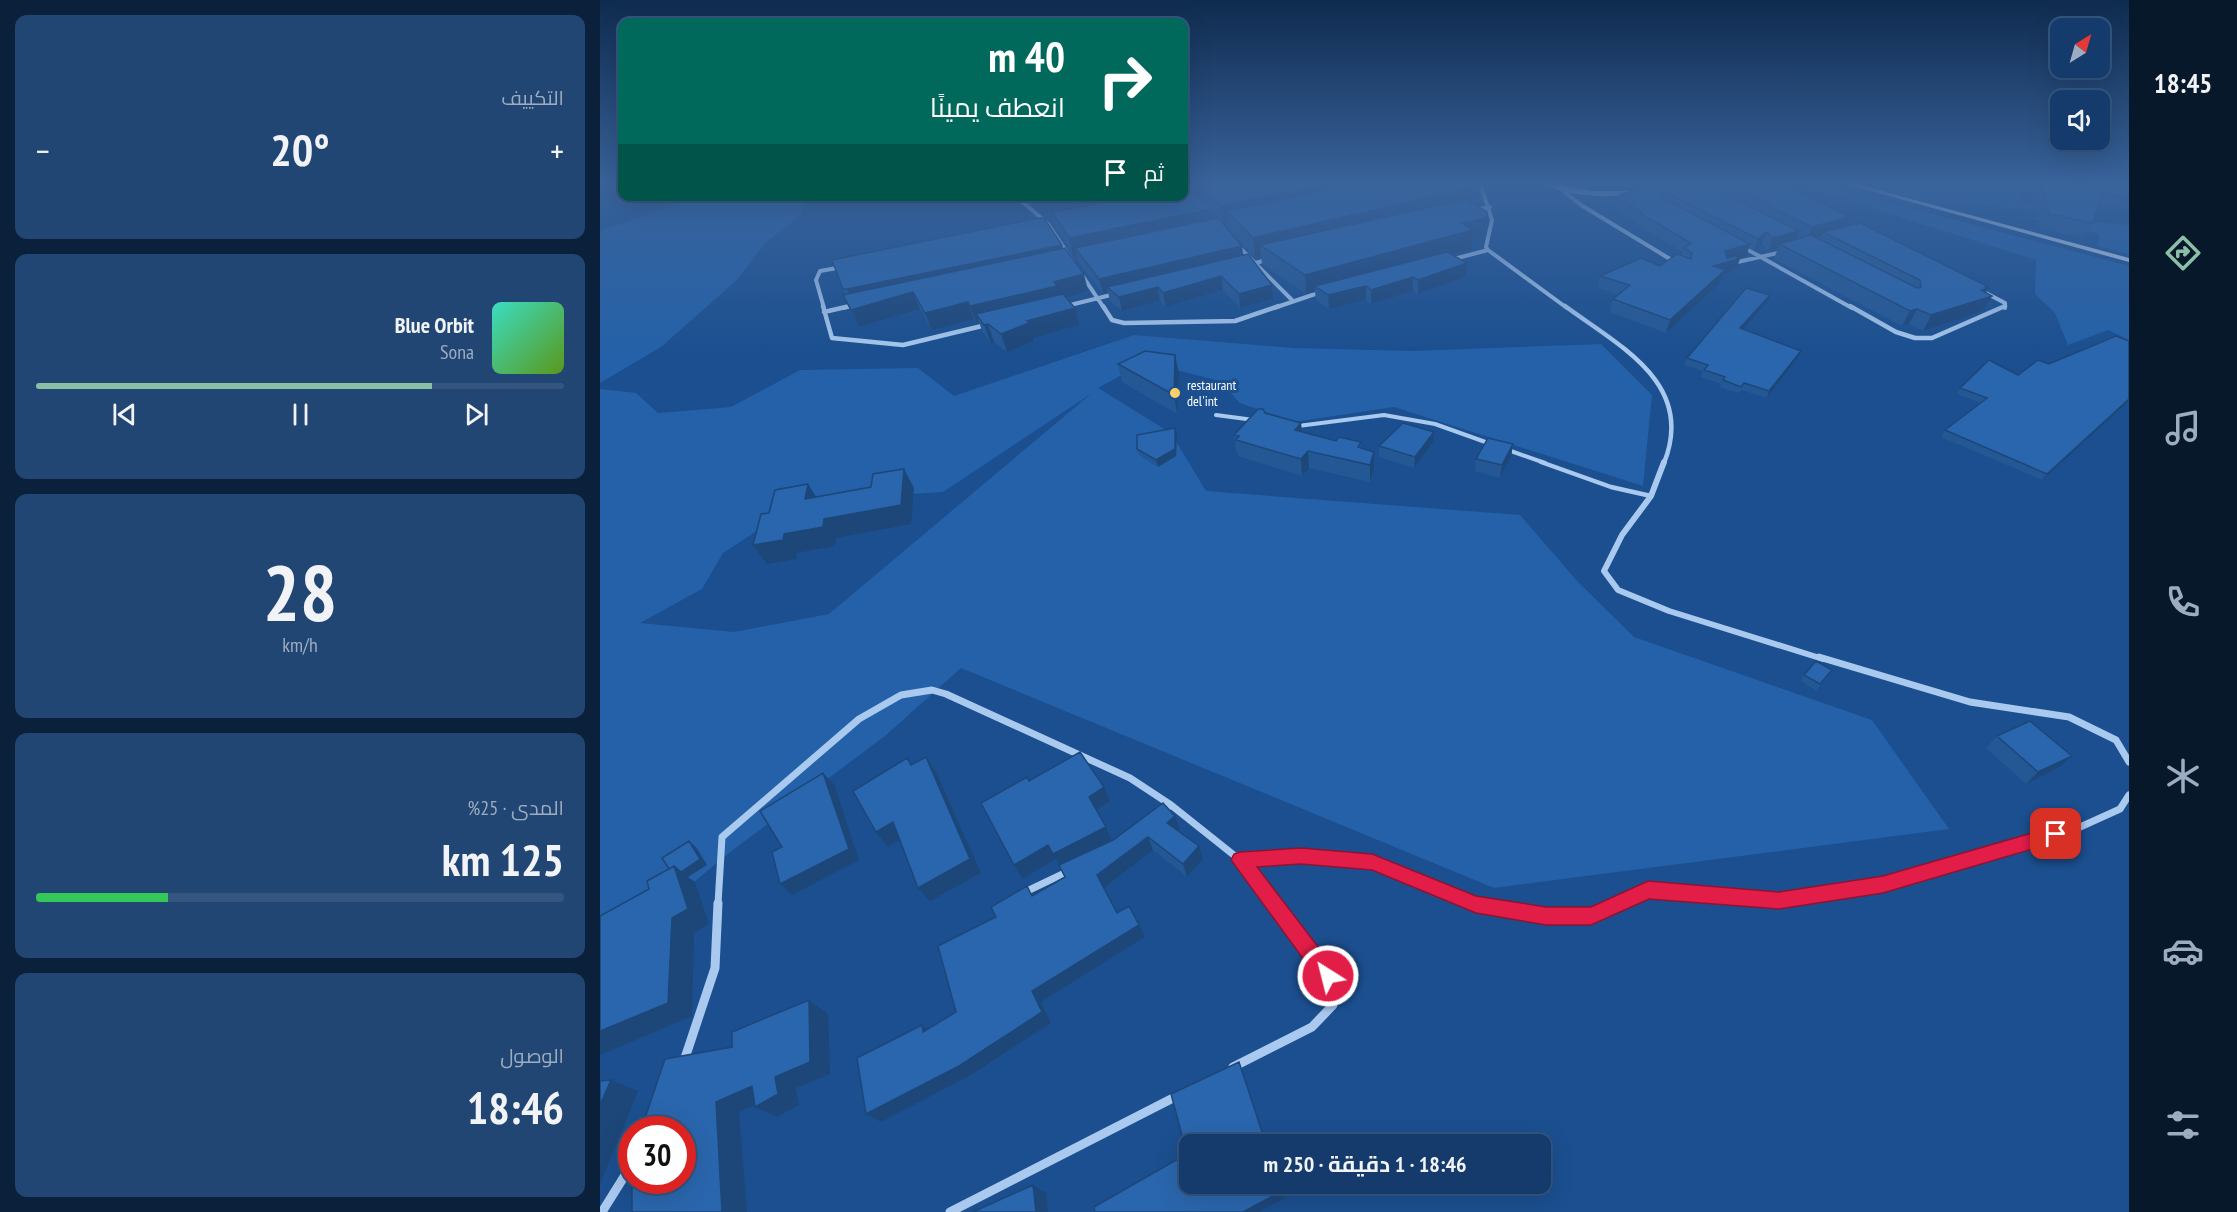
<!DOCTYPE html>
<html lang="ar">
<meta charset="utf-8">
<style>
:root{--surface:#143b6b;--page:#214673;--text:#f1f3f6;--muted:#9dadc1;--line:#33557e;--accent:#8abfa5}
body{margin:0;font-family:"PT Sans Narrow",Cairo,sans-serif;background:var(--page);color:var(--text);direction:rtl;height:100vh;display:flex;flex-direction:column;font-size:22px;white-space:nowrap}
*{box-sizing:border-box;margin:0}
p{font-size:20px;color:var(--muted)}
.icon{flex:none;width:33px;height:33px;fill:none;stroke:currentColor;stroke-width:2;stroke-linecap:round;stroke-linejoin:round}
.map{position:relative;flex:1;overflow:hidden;direction:ltr}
.side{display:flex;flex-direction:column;gap:15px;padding:15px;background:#0b203b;width:600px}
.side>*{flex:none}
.hud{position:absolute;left:18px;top:18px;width:570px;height:183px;border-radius:12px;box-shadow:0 6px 24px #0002,0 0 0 2px var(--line);direction:rtl;background:#00695c;color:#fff;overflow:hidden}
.needle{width:39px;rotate:37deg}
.buttons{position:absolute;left:1450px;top:18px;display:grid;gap:12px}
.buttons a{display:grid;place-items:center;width:60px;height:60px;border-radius:12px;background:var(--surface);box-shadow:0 6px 24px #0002,0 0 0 2px var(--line);font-size:30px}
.speed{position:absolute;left:18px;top:1116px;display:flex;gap:12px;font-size:30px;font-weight:700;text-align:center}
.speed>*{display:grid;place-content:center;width:78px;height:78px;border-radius:50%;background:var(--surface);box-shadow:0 6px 24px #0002,0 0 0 2px var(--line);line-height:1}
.speed .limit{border:9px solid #d22;background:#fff;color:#111}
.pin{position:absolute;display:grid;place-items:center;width:51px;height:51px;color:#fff;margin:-26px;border-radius:12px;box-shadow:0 3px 9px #0006}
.me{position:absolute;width:66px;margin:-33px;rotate:324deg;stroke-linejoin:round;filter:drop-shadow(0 0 4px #0008)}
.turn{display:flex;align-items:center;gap:21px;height:126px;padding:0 24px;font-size:27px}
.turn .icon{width:78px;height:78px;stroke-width:2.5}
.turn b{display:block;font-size:42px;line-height:51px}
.then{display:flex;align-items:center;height:57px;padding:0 24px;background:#0003;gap:12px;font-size:22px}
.big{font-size:45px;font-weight:700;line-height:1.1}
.side .widget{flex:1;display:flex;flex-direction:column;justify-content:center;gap:9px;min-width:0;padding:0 21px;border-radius:12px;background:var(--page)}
.side .dial{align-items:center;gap:0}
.dial b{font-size:78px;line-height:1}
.song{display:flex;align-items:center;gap:18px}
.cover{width:72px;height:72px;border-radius:9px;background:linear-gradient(135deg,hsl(170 70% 55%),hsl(90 70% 35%))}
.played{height:6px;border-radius:3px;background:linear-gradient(90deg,var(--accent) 75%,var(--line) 75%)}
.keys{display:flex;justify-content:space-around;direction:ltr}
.heat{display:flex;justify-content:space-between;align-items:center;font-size:33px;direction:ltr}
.charge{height:9px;border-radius:4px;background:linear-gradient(90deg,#34c759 25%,var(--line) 0)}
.trip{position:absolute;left:579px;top:1134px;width:372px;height:60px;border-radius:12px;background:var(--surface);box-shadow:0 6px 24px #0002,0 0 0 2px var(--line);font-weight:700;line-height:60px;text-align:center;direction:rtl}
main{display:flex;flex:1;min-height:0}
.menu{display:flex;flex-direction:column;width:108px;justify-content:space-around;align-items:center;background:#08182b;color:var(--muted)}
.menu .icon{width:42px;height:42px}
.menu .active{color:var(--accent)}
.menu b{font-size:27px;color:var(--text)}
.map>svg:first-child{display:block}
</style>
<main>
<nav class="menu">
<b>18:45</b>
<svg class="icon active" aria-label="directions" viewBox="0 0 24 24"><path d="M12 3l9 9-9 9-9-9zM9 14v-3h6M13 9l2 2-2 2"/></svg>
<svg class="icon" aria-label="music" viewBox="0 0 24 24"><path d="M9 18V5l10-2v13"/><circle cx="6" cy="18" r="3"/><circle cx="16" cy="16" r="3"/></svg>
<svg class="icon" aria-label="phone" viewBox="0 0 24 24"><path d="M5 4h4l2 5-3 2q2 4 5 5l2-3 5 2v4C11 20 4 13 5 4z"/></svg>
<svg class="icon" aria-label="climate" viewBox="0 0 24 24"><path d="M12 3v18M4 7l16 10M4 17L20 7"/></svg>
<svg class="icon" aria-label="car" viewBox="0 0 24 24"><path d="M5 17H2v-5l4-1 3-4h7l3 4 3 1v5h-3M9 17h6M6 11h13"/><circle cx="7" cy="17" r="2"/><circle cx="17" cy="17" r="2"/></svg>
<svg class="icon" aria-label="filters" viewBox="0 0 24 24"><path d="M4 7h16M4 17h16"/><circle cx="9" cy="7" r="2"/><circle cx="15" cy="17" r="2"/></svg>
</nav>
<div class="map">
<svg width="1529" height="1212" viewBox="0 0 1529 1212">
<rect width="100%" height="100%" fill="#1b4f8f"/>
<!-- green -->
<path fill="#2461a8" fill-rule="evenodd" d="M1252,183H1458L1457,192L1419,187L1422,203L1472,212L1325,202Z
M1199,185L1260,195L1529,266V340L1508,330L1468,345L1455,313L1435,294L1436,260Z
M124,197H207L202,214L166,242L137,280L61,347L0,383V231L92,198Z
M1421,216L1529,225V254L1498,246L1499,234Z
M534,335L695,348L813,351L1001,344L1052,395L1043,486L794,407L694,422L640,403L619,381L546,362L498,388L571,433L606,491L920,515L978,582L1034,637L1272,720L1349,829L894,888L361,668L285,736L129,853L0,960V389L36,393L58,413L131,407L200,370L318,368L354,396ZM492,393L229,614L134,632L40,623L102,589L123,553L182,515L190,502L343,492Z"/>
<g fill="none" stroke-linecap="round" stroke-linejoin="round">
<!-- service-far1 -->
<path stroke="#a9c9ee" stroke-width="4" d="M616,415L654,420
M698,426L784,415L835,424L891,444
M908,450L945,463"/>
<!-- service -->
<path stroke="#a9c9ee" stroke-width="4.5" d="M941,462L1011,487L1051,496"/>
<!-- minor-far4 -->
<path stroke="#a9c9ee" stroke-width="4" d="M880,183L892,220L886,247L888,250L967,308
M962,190L981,205L1075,262
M416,196L448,224L504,308
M875,210L890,207
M637,245L692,300
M1141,246L1252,308
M850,260L888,250
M1133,263L1182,252
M648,265L670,259
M1386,293L1405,303V308
M466,306L515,294
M224,308L216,280L220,271L243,267
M243,308L256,305
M674,308L721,292"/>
<!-- minor-far3 -->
<path stroke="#a9c9ee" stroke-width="4.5" d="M223,306L232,338L303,345L386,325
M503,306L512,320L524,323L635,321L679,306
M965,306C1019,346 1096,383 1064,463
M1250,306L1296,332L1315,338H1332L1405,306
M224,312L250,306"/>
<!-- minor-far2 -->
<path stroke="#a9c9ee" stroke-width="6" d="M1064,462L1051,496L1022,535L1004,571L1018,590L1069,611L1223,659"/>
<!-- minor-far1 -->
<path stroke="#a9c9ee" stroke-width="7" d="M1219,657L1370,702L1469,717L1516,740L1529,762
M571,805L640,860L701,856L772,862L875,904
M640,860L677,904
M423,893L471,870
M118,904L122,837L259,719L301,695L332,690L346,694L530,778L571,805L562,812
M1016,904L1048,890L1179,901L1283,885L1478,828L1520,809L1529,795"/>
<!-- minor -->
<path stroke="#a9c9ee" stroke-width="9" d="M871,903L946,916H991L1020,903
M84,1061L115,968L118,903
M633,1067L712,1027L733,1005V990L728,976L676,903
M2,1212L32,1164
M350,1212L579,1095"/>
<!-- secondary -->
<path fill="#d6e6fa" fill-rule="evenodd" d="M943,183H952L991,191H1037L1040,193L1037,195C1007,196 969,199 943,183Z
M1242,183H1252L1529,258V262Z"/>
</g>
<!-- wall -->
<path fill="#245895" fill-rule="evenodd" d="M1071,183H1194V189L1246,226L1388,288L1386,293L1392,296L1383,311L1323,331L1309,324L1302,326L1174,259L1178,248L1168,250L1162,244L1154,251L1149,248L1146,256L1140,258L1137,267L1131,272L1123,275L1121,282L1066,333L1010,312L1013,299L1018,295L998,288L1000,276L1060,266L1082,256L1083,252L1036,225L1037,222L1017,211L1020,194Z
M1434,183H1485L1491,184V183H1529V209L1498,204L1493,223L1483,238L1440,229L1431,189Z
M599,184L873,187L872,202L885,230L884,236L872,239L871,249L851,254L866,277L818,294L813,291L771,304L766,300L729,309L716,300L715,292L706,294L662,264L661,256L655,257L629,230L628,222L622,223L673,299L640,308L623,290L566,307L560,301L522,311L510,301L508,292L503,294L478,262L476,254L473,255L456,228L452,212L601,199ZM611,211L618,218L612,219Z
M462,245L463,248L488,291L466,297L479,325L433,338L434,341L407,352L394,342L391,343L382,331L379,322L377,323L374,319L332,330L320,309L259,327L243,295H246L243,289Z
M1170,295L1168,301L1143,329L1201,351L1198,357L1167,398L1142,390L1138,393L1120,387L1121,384L1101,377L1103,371L1084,365L1087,358Z
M518,364L579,373L577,414L522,382Z
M1418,375L1529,401L1442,480L1341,437L1345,430L1381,403L1357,394L1360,388Z
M665,413L701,423L702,432L736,441L761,442V448L774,468L770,482L709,468L702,476L638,456L637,452L636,451L634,435Z
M834,432L833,442L814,468L779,457V446Z
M577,434L576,456L558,467L539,455L537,449Z
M913,444L911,457L900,478L875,471L876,459Z
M1204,675L1228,676L1216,691L1201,681Z
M1397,736L1458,768L1426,784L1386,748Z
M429,781L510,801L496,810L512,840L575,816L580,829L578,831L603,859L587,877L553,850L504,888L517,913L545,937L441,1002L451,1023L371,1075L281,1122L266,1114L322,1025L328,1030L356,1012L396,917L465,877L456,859L422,879L414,865Z"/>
<!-- shaded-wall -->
<path fill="#1d4779" d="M733,183H809L627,211L628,222L622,223L620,206Z
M873,187L871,206L660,245L661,256L655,257L653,238Z
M611,209L613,225L475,248L476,254L473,255L469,238Z
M887,212L884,236L872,239L871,249L721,290L715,286V292L706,294L705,275L862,223Z
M1249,217L1244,231L1223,232L1221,237L1207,240L1212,227Z
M1199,231L1195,243L1179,244L1178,248L1168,250L1173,238Z
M1166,232L1162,244L1154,251L1158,239Z
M1150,244L1146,256L1140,258L1137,267L1131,272L1123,275L1121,282L1066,333L1070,320L1113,266L1121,264L1125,251Z
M462,245L465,257L253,302L247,289Z
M642,246L644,260L507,287L508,292L503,294L499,279Z
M867,263L866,277L818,294V280Z
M484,274L488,291L460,299L376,314L379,322L377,323L370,306Z
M621,276L623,290L566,307L563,293Z
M813,277V291L771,304V290Z
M672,285L673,299L640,308L639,294Z
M766,286V300L729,309L728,295Z
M1387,286L1385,289L1388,288L1383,298L1392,296L1383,311L1323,331L1331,315Z
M558,287L560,301L522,311L519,297Z
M313,292L320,309L259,327L251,310Z
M1170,295L1168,301L1138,335L1140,328Z
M368,302L374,319L332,330L325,313Z
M475,308L479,325L433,338L434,341L407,352L401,334L427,321Z
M1317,309L1309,324L1302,326L1310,311Z
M388,324L394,342L391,343L384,325Z
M1201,351L1198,357L1167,398L1169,391Z
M575,355L579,373L577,414L574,395Z
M1529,399V401L1442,480L1447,474Z
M701,423L702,440L695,430Z
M575,428L577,434L576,456L558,467L556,460Z
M834,432L833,442L814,468L815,457Z
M913,444L911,457L900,478L902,465Z
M708,451L709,468L702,476L701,459Z
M774,452V468L770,482V465Z
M304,469L314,488L311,524L236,538L235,546L197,553L196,559L167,564L153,545L224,519Z
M208,484L220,503L205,499Z
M1472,756L1458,768L1426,784L1438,772Z
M326,757L336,772L381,873L330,901L318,888Z
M223,773L234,784L259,860L192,895L180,884Z
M504,787L510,801L495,811L489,797Z
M575,816L580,829L571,836L567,823Z
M293,822L305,836L288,847L276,832Z
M506,827L512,841L461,868L456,859L422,879L414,865L448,845Z
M548,837L553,850L504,888L497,875Z
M89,841L96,847L107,865L88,877L95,882L109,924L94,933L92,1016L0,1055V1031L74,866Z
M599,846L603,859L587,877L583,864Z
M539,925L545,937L441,1002L451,1023L371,1075L281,1122L266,1114L432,991Z
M209,1000L228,1014L230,1074L196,1088L199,1105L177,1117L155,1107L167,1100L139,1112L147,1212H122L116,1102L175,1077Z
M322,1025L334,1035L323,1032Z
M11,1080L38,1091L0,1184V1105Z
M679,1184L685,1198L659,1212H643Z
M433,1185L446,1193L448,1212H436Z"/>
<!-- building -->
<path fill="#2a66ad" stroke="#1d4779" stroke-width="1.5" d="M606,183H733L620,206L599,184Z
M761,183H866L873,187L653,238L627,211Z
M1071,183H1103L1199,231L1173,238L1166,232L1158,239L1062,190L1059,193L1061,197L1150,244L1125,251L1127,258L1141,255L1135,260L1113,266L1125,270L1070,320L1013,299L1030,285L1000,276L1041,258L1060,266L1077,254L1091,259L1092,253L1084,248L1091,243L1039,213L1042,212L1019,199L1026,197L1020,194Z
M1124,183H1194V189L1249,217L1212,227Z
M1441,183H1485L1503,186L1493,223L1449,214Z
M1500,183H1529V198L1504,194L1502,189L1503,186H1501Z
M589,187L611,209L469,238L452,212L538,196H584V188Z
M866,199L887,212L886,218L862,223L873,230L705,275L660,245Z
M439,218H444L462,245L247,289H243L232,260Z
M618,218L642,246L499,279L475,248Z
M1260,223L1387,286L1385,287L1388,288L1381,290L1392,296L1331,315L1317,309L1310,311L1179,244L1211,235L1317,288L1321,287L1320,280L1223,232Z
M465,248L484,274L454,282L457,286L370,306L368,302L325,313L313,292L251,310L243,295Z
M847,252L867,263L818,280L813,277L771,290L766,286L728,295L715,286Z
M648,254L672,285L639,294L621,276L563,293L558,287L519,297L507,287Z
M1146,288L1170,295L1140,328L1201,351L1169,391L1144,383L1141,387L1123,380L1125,377L1104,370L1108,365L1087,358Z
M463,294L475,308L427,321L429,323L401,334L388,324L384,325L376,314Z
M1516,336L1529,341V399L1447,474L1345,430L1387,398L1360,388L1389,360L1418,375L1438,360L1449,364Z
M545,351L575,355L574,395L518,364Z
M658,409H663L665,413L701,423L695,430L736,441L739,437L761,442L758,447L774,452L770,465L708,451L701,459L636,440L639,436L634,435Z
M803,423L834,432L815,457L779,446Z
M575,428V449L556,460L537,449V435Z
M888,438L913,444L902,465L876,459Z
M304,469L301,505L224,519L223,527L184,534L183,540L153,545L161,514L169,513L175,490L208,484L205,499L271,487L273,474Z
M1216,661L1232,670L1220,684L1204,675Z
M1430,721L1472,756L1438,772L1397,736Z
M480,752L504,787L489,797L506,827L453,854L448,845L414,865L381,803L427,777L429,781Z
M326,757L370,859L318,888L293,822L276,832L253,791L307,758L311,765Z
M223,773L249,849L180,884L172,852L182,847L160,811Z
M563,803L575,816L567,823L599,846L583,864L548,837L497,875L517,913L529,906L539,925L432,991L442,1012L359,1066L266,1114L257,1058L322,1025L323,1032L356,1012L338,946L396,917L391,907L427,886L432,896L465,877L459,865L513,840Z
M89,841L100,859L81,872L74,866L69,869L62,858Z
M74,866L88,909L72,918L68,1003L0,1031V916L49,889L47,881Z
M209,1000L210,1062L175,1077L178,1094L155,1107L152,1086L116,1102L122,1212H32V1180H82V1130H41L65,1059L132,1047V1032Z
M639,1062L666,1144H590V1184H679L682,1191L643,1212H495L494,1207L587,1154L571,1094Z
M11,1080L0,1105V1081Z
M433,1185L436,1212H373Z"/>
<!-- sky -->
<linearGradient id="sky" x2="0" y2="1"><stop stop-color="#0f2b4f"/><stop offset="0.52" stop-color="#39639b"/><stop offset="1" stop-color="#39639b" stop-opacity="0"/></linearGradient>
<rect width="1529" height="353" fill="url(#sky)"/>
<!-- route -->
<path fill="#e11d48" stroke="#92132f" stroke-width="1.5" d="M1456,826L1463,829L1465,834L1463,840L1283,893L1179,909L1049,899L991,925H946L876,913L772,870L701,864L657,867L735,969L738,976L735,983L728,985L721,983L631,860L634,854L640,852L701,848L772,854L876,896L946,907H991L1048,881L1179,892L1283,876Z"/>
<!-- markers -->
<circle fill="#ffd166" stroke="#1b4f8f" stroke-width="2" cx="575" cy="393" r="6"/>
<g text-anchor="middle" stroke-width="6" stroke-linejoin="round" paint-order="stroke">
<!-- far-poi labels -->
<g font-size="14" fill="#fff" stroke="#1b4f8f" text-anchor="start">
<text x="587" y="390">restaurant<tspan x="587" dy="16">del'int</tspan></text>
</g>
</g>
</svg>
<div class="buttons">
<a><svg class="needle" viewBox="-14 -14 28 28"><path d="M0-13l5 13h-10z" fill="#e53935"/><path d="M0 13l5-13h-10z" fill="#9dadc1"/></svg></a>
<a><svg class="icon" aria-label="sound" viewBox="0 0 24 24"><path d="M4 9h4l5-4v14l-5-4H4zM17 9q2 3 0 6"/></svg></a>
</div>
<div class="speed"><div class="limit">30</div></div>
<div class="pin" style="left:1456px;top:834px;background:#d93025"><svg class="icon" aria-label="arrive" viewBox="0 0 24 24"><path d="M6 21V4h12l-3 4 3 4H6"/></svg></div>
<svg class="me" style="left:728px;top:976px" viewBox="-20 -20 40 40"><circle r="17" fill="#e11d48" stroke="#fff" stroke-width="3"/><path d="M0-11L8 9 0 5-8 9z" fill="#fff"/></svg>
<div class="trip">18:46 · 1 دقيقة · 250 m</div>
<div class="hud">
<div class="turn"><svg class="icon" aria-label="right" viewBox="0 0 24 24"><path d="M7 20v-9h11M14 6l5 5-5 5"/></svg><div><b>40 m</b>انعطف يمينًا</div></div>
<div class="then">ثم<svg class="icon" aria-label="arrive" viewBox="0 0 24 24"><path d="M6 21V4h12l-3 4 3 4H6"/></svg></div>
</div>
</div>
<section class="side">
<div class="widget"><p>التكييف</p>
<div class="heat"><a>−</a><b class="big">20°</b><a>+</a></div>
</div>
<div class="widget">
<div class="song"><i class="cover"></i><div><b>Blue Orbit</b><p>Sona</p></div></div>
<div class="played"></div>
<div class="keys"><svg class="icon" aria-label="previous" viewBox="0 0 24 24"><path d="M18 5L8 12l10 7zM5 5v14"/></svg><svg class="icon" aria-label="pause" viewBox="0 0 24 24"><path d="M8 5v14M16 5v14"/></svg><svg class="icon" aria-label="next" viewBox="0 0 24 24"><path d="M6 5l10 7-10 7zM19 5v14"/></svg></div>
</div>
<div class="widget dial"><b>28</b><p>km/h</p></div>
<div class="widget"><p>المدى · 25%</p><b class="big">125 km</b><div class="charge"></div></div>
<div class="widget"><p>الوصول</p><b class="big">18:46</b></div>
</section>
</main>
